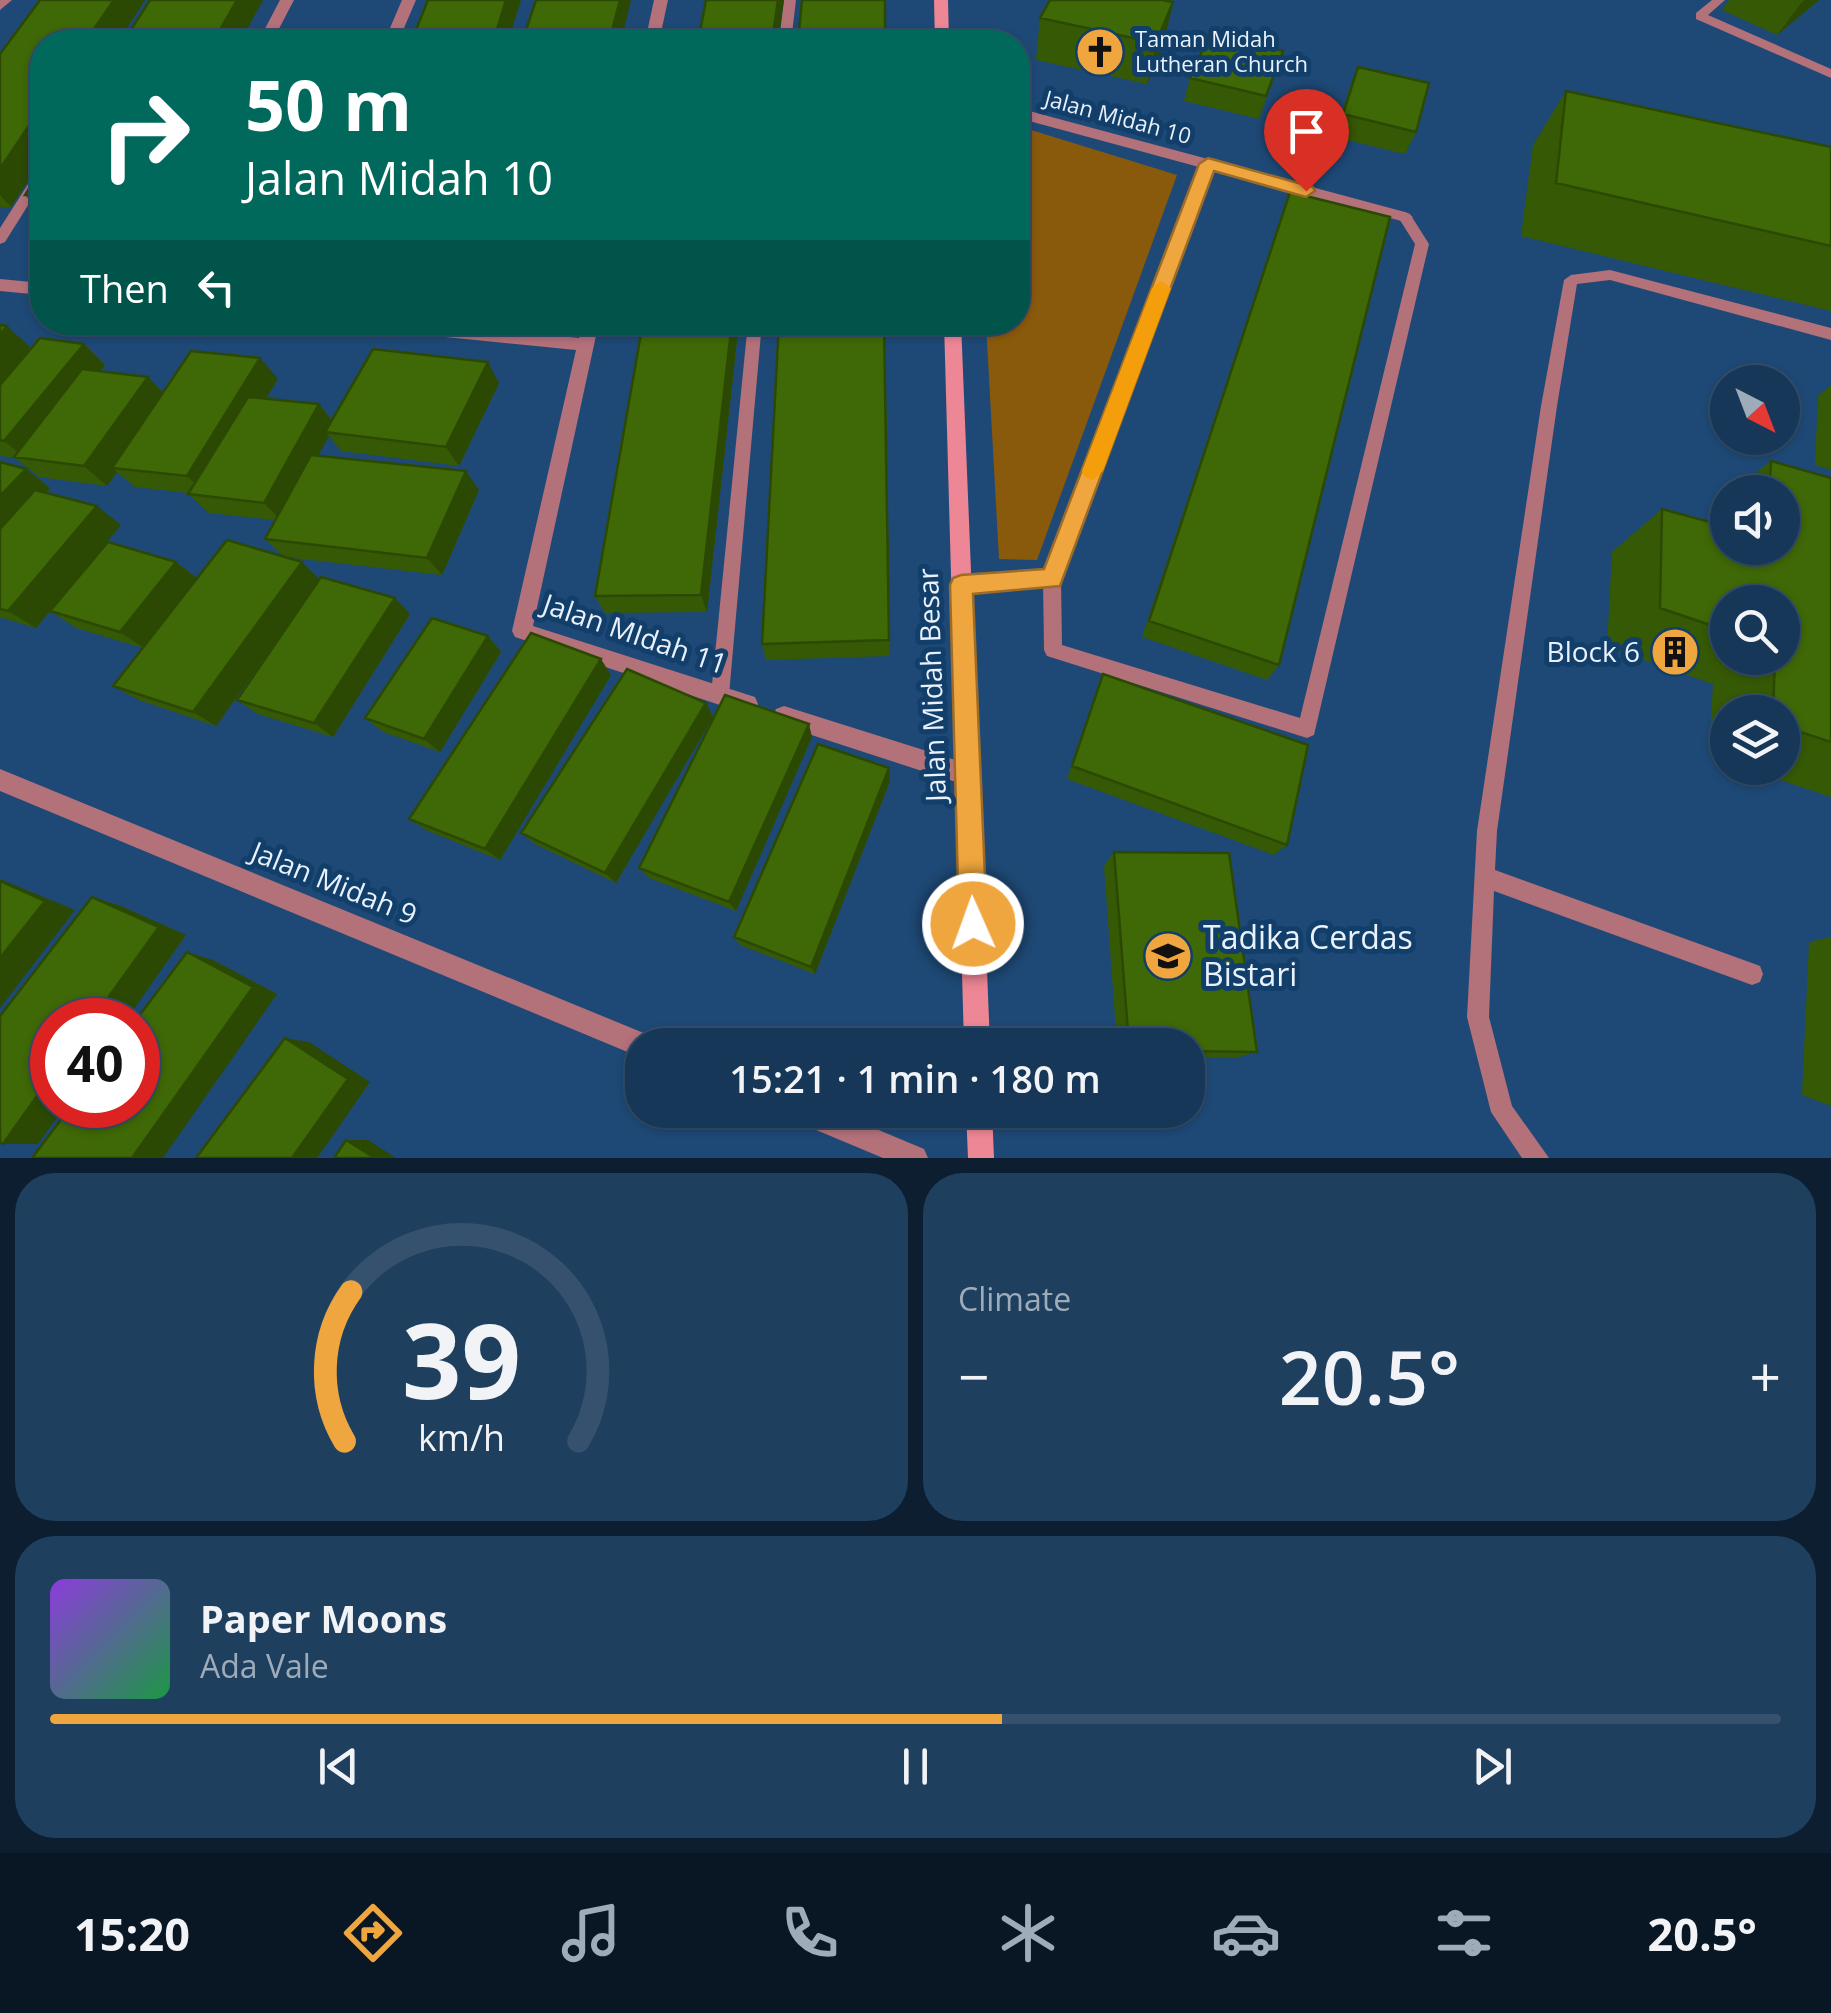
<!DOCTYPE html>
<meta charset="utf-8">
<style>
:root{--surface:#163758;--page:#1f3f5e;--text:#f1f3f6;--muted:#9eacba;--line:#35516e;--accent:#f0a63e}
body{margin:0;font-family:"Open Sans",sans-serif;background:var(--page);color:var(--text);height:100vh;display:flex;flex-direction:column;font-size:38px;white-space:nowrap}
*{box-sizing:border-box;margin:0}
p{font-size:32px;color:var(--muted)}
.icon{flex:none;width:55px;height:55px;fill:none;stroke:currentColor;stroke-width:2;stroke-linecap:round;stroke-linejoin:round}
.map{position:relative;height:1158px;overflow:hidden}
.side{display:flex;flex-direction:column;gap:15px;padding:15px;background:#0c1e30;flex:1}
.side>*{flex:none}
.guide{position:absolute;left:30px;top:30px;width:1000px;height:305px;border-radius:40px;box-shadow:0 2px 8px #0004,0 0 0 2px var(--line);background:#00695c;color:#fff;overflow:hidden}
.needle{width:65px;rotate:138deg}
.fabs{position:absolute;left:1710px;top:365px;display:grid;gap:20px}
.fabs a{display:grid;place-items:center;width:90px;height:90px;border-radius:50%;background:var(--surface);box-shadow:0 2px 8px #0004,0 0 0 2px var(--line);font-size:50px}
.speed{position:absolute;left:30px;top:998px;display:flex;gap:20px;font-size:50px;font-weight:700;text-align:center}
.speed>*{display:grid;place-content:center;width:130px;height:130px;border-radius:50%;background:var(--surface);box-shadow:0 2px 8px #0004,0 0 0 2px var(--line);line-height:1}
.speed .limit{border:15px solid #d22;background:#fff;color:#111}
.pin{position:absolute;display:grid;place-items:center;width:85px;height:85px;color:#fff;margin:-102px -42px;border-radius:50% 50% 50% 0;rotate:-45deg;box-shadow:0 0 10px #0007}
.pin .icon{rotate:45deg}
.me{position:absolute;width:110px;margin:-55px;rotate:358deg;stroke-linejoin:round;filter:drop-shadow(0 0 8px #0008)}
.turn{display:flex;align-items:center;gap:35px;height:210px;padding:0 50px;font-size:45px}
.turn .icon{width:130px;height:130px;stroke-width:2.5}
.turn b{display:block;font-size:70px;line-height:85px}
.then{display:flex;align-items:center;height:95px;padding:0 50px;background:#0003;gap:20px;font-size:38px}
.big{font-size:75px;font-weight:600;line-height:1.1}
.side .card{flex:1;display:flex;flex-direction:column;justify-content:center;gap:15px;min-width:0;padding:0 35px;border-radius:40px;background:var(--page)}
.side .dial{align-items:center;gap:0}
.dial svg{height:260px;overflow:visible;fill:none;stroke:var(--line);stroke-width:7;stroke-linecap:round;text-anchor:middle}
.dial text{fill:var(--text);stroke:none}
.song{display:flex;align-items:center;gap:30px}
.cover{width:120px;height:120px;border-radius:15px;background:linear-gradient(135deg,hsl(270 70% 55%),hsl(140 70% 35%))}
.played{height:10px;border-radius:5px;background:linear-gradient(90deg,var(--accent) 55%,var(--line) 55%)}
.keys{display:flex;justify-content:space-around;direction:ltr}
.heat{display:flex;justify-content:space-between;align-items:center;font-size:55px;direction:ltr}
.side .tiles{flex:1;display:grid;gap:15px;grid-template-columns:1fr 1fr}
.card:last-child{grid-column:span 2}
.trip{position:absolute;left:625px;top:1028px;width:580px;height:100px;border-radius:40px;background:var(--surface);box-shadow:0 2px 8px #0004,0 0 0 2px var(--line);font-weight:600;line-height:100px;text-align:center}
.menu{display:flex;height:160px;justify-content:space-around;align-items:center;background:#091623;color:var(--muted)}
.menu .icon{width:70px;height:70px}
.menu .on{color:var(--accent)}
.menu b{font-size:45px;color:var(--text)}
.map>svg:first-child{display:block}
</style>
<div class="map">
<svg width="1831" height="1158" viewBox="0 0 1831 1158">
<rect width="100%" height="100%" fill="#1e4976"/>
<!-- green -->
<path fill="#8a5a0c" d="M1018,126L1177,175L1037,560L999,559L986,323L1018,322Z"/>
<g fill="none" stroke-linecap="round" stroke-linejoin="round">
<!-- lane -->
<path fill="#b3717a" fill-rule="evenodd" d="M784,0H796L791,42H779Z
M1712,0H1725L1708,15L1831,69V78L1696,19V13Z
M42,169V183L5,242L0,244V228L37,170Z
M1405,212L1410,214L1429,244L1314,735L1307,738L1047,656L1044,650L1043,579L1046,574L1052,571L1058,574L1061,579L1062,645L1300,718L1415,244L1398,217Z
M1610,270L1831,328V340L1610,280L1577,284L1557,406L1497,831L1495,870L1752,963L1760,966L1763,974L1760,982L1752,985L1494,891L1489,1017L1512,1106L1549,1158H1522L1491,1112L1467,1017L1477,831L1541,406L1564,280L1571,275Z
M748,322H762L729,695L727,701L720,704L713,701L711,695Z"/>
<!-- street -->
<path fill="#b3717a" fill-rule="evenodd" d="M0,0H12L0,10Z
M280,0H294L272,42H258Z
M402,0H416L398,42H384Z
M654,0H668L659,42H645Z
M1018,108L1405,212L1413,217L1405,222L1213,170L1059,585L961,594L954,591L951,585L954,579L961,576L1045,571L1199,167L1018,118Z
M0,279L42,283V295L0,291Z
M347,322H424L579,338L582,322H599L533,626L755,697L758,704L755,711L747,714L515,637L512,631L576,350L355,328Z
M784,706L968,764L976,767L979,775L976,783L968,786L784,726L776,723L773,716L776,709Z
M0,769L651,1036L655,1045H642V1058L0,791Z
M786,1110H831L924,1149L928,1158H883L790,1119Z"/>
<!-- secondary -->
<path fill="#ed8695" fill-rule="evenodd" d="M934,0H948L949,42H935Z
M944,322H961L990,1045H964Z
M966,1110H992L994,1158H968Z"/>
</g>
<!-- wall -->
<path fill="#365905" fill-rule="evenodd" d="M145,0L118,42H42V159L11,207H0V54Z
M1729,0H1819L1777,35L1722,10Z
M1040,18L1164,44L1147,84L1036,60Z
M1283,51L1259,119L1184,101L1190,78Z
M1358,67L1416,132L1405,154L1334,137L1349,90Z
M1566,91L1831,147V311L1521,236L1533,145Z
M42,168V214L25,195Z
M1290,192L1279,665L1267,680L1142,637Z
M643,322H739L707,612L605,613L595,596Z
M885,322L890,656L766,660L762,644Z
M0,325L30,347L12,371L84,344L105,365L100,371L148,377L163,393L278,379L265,399L319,404L332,420L499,383L459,466L341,451L329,436L318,455L479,490L442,575L284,557L265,539L275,520L209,513L188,494L189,493L135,487L117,472L107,486L39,477L15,458L0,456Z
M1831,385V470L1815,465L1818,396Z
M1771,461L1831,478V797L1744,768H1782V712H1728V762L1709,755L1713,684L1607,647L1612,552L1662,509L1714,523L1716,506L1728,496V548H1782V492H1732ZM1728,602H1782V658H1728Z
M0,462L26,469L50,488L47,493L121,525L36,628L0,617Z
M176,562L197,578L320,579L410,614L333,737L258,714L237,700L294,617L216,726L139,700L113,686L143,648L76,628L50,611Z
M488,636L501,652L440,752L383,732L365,718Z
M1103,674L1287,845L1274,855L1067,779Z
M611,675L500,860L426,830L409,819Z
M706,703L713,717L616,883L535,844L521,833Z
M812,737L736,911L649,878L639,868Z
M890,781L815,974L740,945L734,937Z
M1114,852L1257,1052L1239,1057H1188V1045H1117L1104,866Z
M1831,937V1106L1802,1095L1809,942Z"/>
<!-- shaded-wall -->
<path fill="#2c4904" d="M114,0H145L118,42H85Z
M237,0H263L240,42H213Z
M506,0H521L508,42H493Z
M620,0H631L621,42H609Z
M778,0H784L778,42H772Z
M1805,0H1819L1777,35L1802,2Z
M1173,2L1164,44L1147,84L1156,43Z
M42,106V159L11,207L0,195V169Z
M732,322H739L707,612L701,595Z
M7,326L30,347L0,386V335Z
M84,344L105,365L29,461L4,441Z
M260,358L278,379L207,495L187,476Z
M488,362L499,383L459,466L446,447Z
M148,377L168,398L112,468L117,472L107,486L84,466Z
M319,404L335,425L325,432L329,436L282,521L264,503Z
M26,469L50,488L0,543V496Z
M466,471L479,490L442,575L427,558Z
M97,506L121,525L36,628L8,611Z
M176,562L198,579L144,648L120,632Z
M302,562L320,580L216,726L193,712Z
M395,598L410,614L333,737L314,723Z
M488,636L501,652L440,752L424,739Z
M601,659L611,675L500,860L485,849Z
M706,703L713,717L616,883L605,873Z
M809,724L812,737L736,911L729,902Z
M889,768L890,781L815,974L811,967Z
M0,879L75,910L0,1008Z
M92,897L121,906L186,935L126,1020H92Z
M187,952L213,960L277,994L163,1158H132Z
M285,1038L309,1042L370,1082L317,1158H292Z
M52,1075V1105H66L38,1144H3Z
M346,1140H368L396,1158H375Z"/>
<!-- building -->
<path fill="#3f6806" stroke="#2c4904" stroke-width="2.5" d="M40,0H114L85,42H42V106L0,169V54Z
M150,0H237L213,42H123Z
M428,0H506L493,42H411Z
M536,0H620L609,42H522Z
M706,0H778L772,42H698Z
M802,0H885V42H798Z
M1050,0H1162L1173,2L1156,43L1040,18Z
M1209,35L1283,51L1266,96L1190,78Z
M1358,67L1429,83L1416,132L1343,114Z
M1566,91L1831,147V246L1556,183Z
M42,168V195H25Z
M1290,192L1390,217L1279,665L1149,621Z
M643,322H732L701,595L595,596Z
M779,322H884L889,640L762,644Z
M0,325L7,326L0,335Z
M40,338L84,344L4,441L0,440V385Z
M373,349L488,362L446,447L325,432Z
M191,351L260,358L187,476L112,468Z
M82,369L148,377L84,466L14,457Z
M248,397L319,404L264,503L188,494Z
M311,455L466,471L427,558L265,539Z
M1771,461L1831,478V742L1782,726V712H1773L1775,658H1782V602H1728V631L1660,608L1662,509L1728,527V548H1782V492H1769Z
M0,462L26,469L0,496Z
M35,490L97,506L8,611L0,609V529Z
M227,540L302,562L193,712L113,686Z
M108,542L176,562L120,632L50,611Z
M321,577L395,598L314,723L237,700Z
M432,618L488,636L424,739L365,718Z
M531,633L601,659L485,849L409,819Z
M627,669L706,703L605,873L521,833Z
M1103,674L1308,745L1287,845L1072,766Z
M725,695L809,724L729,902L639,868Z
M818,744L889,768L811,967L734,937Z
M1114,852L1229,853L1257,1052L1188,1051V1045H1129Z
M0,881L45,901L0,958Z
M92,897L159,927L92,1020H52V1075L3,1144L0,1142V1016Z
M187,952L253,987L132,1158H32L72,1105H138V1020H136Z
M285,1038L348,1079L292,1158H196Z
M346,1140L375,1158H334Z"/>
<!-- route -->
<path fill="#f0a63e" stroke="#9c6c28" stroke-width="2.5" d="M1208,158L1313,187L1315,191L1306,197L1214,171L1060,586L973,594L987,924L983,934L973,938L963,934L959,924L950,585L953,578L961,575L1044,569L1199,164Z"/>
<!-- slow -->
<path fill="#f59e0b" d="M1161,281L1171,288L1103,471L1093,480L1085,477L1082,471L1152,288Z"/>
<!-- icons -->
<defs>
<g id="church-disc" transform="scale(2.5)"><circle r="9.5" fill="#f0a63e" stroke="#123e6a"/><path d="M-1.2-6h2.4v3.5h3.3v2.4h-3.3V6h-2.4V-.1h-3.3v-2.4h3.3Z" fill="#111"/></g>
<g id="building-disc" transform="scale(2.5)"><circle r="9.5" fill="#f0a63e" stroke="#123e6a"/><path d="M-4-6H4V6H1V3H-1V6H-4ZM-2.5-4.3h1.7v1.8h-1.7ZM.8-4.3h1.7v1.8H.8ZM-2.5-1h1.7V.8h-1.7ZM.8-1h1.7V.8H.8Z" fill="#111"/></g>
<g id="school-disc" transform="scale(2.5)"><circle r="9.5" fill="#f0a63e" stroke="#123e6a"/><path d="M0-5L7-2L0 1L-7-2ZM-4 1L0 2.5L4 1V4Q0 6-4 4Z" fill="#111"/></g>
</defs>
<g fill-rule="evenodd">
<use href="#church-disc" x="1100" y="52"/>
<use href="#building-disc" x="1675" y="652"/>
<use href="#school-disc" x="1168" y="956"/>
</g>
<g text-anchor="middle" stroke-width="10" stroke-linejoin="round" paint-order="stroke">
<!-- far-poi labels -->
<g font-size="22" fill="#e8f1fc" stroke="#123e6a" text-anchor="start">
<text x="1135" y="47">Taman Midah<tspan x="1135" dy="25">Lutheran Church</tspan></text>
</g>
<!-- far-street labels -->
<g font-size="22" fill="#e8f1fc" stroke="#123e6a">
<text transform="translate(1118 117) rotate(15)" y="8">Jalan Midah 10</text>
</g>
<!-- street labels -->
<g font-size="28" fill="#e8f1fc" stroke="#123e6a">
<text transform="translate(635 634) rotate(19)" y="10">Jalan MIdah 11</text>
<text transform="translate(932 685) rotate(-92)" y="10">Jalan Midah Besar</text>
<text transform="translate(334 883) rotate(22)" y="10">Jalan Midah 9</text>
</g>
<!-- poi labels -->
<g font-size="28" fill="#e8f1fc" stroke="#123e6a" text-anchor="end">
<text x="1640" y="662">Block 6</text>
</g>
<!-- near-poi labels -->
<g font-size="32" fill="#e8f1fc" stroke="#123e6a" text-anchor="start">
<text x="1203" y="949">Tadika Cerdas<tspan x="1203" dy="37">Bistari</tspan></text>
</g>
</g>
</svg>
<div class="fabs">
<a><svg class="needle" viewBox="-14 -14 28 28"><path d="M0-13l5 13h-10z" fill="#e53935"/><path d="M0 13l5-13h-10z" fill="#9eacba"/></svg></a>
<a><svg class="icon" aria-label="sound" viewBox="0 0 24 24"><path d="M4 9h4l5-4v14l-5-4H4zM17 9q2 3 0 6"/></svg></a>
<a><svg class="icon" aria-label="search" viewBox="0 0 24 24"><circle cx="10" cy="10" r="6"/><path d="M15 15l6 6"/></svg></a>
<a><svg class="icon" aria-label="layers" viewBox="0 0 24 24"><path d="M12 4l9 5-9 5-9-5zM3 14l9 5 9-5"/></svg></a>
</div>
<div class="speed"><div class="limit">40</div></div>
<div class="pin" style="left:1306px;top:191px;background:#d93025"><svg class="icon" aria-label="arrive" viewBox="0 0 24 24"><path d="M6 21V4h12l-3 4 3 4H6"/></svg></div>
<svg class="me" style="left:973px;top:924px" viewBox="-20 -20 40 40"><circle r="17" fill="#f0a63e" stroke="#fff" stroke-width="3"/><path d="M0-11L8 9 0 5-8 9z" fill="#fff"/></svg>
<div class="trip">15:21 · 1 min · 180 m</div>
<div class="guide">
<div class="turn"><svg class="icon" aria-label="right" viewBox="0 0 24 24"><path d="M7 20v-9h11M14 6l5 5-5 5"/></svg><div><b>50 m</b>Jalan Midah 10</div></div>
<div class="then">Then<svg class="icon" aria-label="left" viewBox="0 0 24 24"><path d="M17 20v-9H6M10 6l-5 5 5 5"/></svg></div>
</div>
</div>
<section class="side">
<div class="tiles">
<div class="card dial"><svg viewBox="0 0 100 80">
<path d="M14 69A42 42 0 1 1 86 69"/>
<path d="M14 69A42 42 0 0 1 16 23" stroke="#f0a63e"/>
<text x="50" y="56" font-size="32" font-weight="700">39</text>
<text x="50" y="72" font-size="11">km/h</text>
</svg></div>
<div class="card"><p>Climate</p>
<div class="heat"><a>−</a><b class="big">20.5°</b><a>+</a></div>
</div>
<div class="card">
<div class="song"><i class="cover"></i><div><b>Paper Moons</b><p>Ada Vale</p></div></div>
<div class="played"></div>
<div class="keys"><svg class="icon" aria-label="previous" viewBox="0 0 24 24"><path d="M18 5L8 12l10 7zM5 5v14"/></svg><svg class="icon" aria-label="pause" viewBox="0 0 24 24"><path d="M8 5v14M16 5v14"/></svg><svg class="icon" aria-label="next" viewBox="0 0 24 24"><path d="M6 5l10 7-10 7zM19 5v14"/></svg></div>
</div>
</div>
</section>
<nav class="menu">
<b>15:20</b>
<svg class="icon on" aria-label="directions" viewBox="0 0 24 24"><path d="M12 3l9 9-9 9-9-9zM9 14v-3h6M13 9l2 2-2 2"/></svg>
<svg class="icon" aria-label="music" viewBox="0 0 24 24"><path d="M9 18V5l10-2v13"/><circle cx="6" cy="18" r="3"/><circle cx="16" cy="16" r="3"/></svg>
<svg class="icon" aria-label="phone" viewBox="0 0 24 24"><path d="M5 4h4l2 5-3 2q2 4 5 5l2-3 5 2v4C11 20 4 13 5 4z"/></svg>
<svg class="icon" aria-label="climate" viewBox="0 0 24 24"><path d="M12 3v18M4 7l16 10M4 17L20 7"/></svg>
<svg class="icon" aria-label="car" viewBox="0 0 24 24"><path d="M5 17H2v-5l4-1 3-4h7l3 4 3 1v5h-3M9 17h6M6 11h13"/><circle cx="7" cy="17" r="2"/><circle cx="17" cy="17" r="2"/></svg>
<svg class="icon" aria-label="filters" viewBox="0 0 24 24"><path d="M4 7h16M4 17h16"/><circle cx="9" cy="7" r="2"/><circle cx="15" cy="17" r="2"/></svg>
<b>20.5°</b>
</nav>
